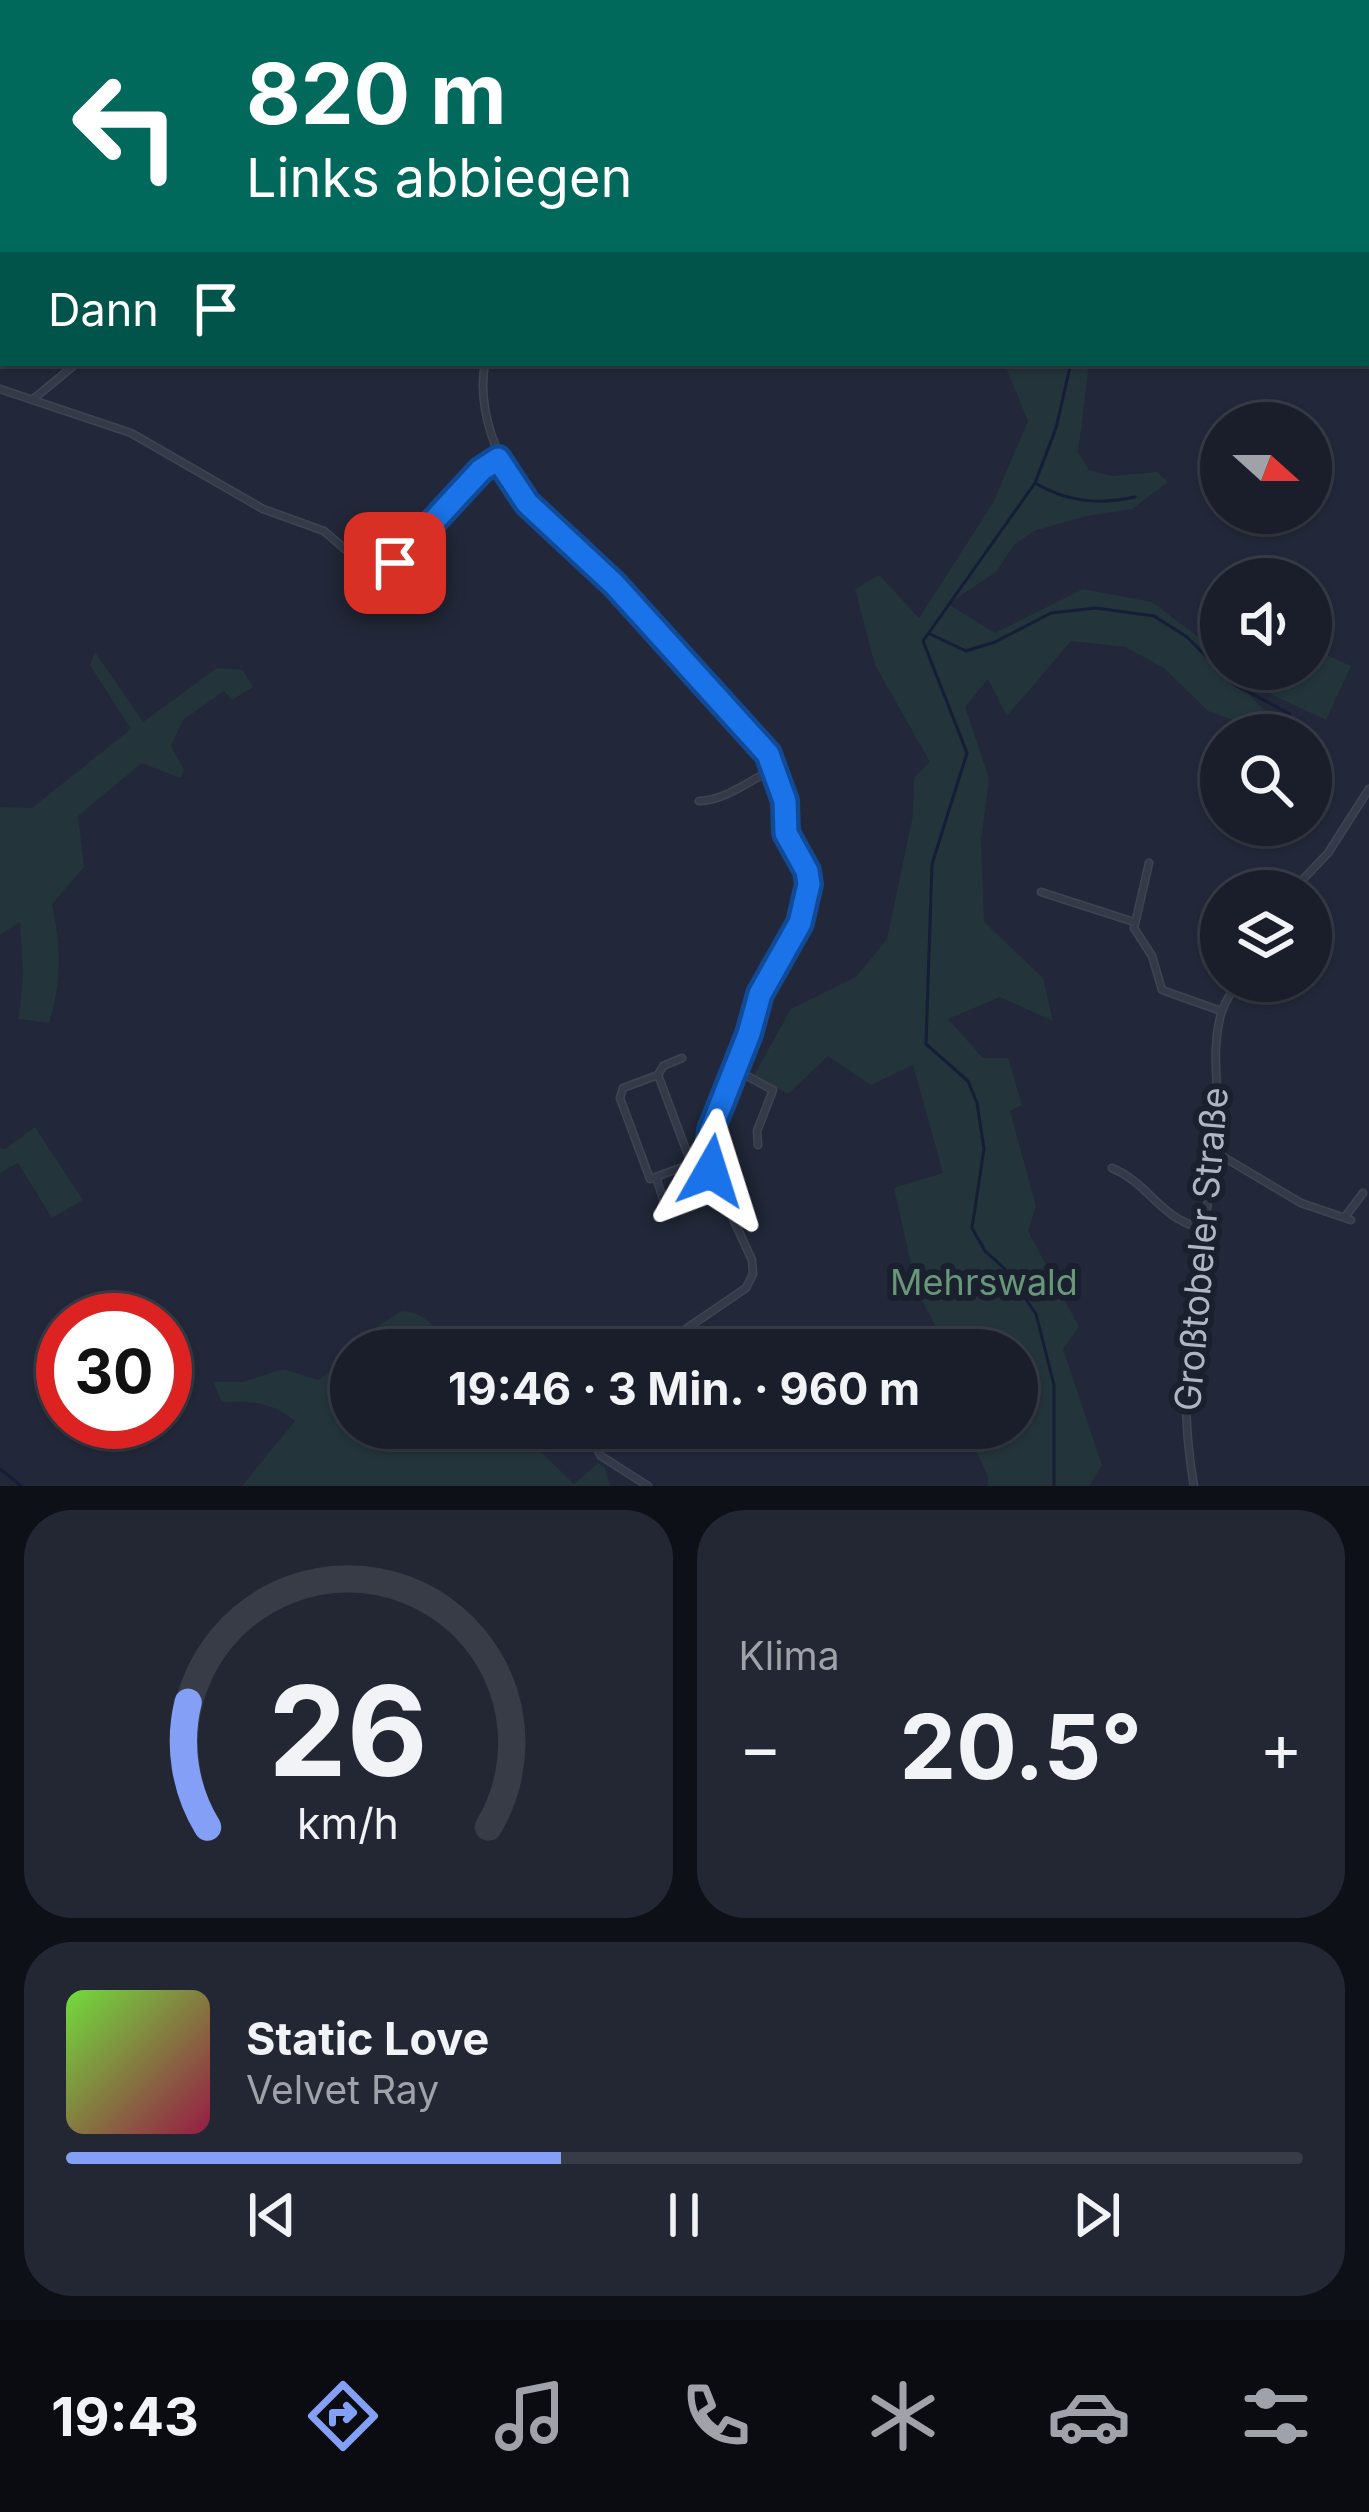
<!DOCTYPE html>
<html lang="de">
<meta charset="utf-8">
<style>
:root{--surface:#1a1e2b;--page:#232733;--text:#f1f3f6;--muted:#9fa2a9;--line:#383c47;--accent:#849ff6}
body{margin:0;font-family:Inter,sans-serif;background:var(--page);color:var(--text);height:100vh;display:flex;flex-direction:column;font-size:45px;white-space:nowrap}
*{box-sizing:border-box;margin:0}
p{font-size:39px;color:var(--muted)}
.icon{flex:none;width:66px;height:66px;fill:none;stroke:currentColor;stroke-width:2;stroke-linecap:round;stroke-linejoin:round}
.map{position:relative;height:1486px;overflow:hidden}
.details{display:flex;flex-direction:column;gap:24px;padding:24px;background:#0e1018;flex:1}
.details>*{flex:none}
.hud{position:absolute;left:0px;top:0px;width:1371px;height:366px;box-shadow:0 3px 9px #0004,0 0 0 3px var(--line);background:#00695c;color:#fff;overflow:hidden}
.needle{width:78px;rotate:111deg}
.controls{position:absolute;left:1200px;top:402px;display:grid;gap:24px}
.controls a{display:grid;place-items:center;width:132px;height:132px;border-radius:50%;background:var(--surface);box-shadow:0 3px 9px #0004,0 0 0 3px var(--line);font-size:60px}
.speed{position:absolute;left:36px;top:1293px;display:flex;gap:24px;font-size:60px;font-weight:700;text-align:center}
.speed>*{display:grid;place-content:center;width:156px;height:156px;border-radius:50%;background:var(--surface);box-shadow:0 3px 9px #0004,0 0 0 3px var(--line);line-height:1}
.speed .limit{border:18px solid #d22;background:#fff;color:#111}
.pin{position:absolute;display:grid;place-items:center;width:102px;height:102px;color:#fff;margin:-51px;border-radius:24px;box-shadow:0 6px 18px #0006}
.me{position:absolute;width:132px;margin:-66px;rotate:6deg;stroke-linejoin:round;filter:drop-shadow(0 0 9px #0008)}
.turn{display:flex;align-items:center;gap:42px;height:252px;padding:0 48px;font-size:54px}
.turn .icon{width:156px;height:156px;stroke-width:2.5}
.turn b{display:block;font-size:84px;line-height:102px}
.then{display:flex;align-items:center;height:114px;padding:0 48px;background:#0003;gap:24px;font-size:45px}
.big{font-size:90px;font-weight:700;line-height:1.1}
.details .widget{flex:1;display:flex;flex-direction:column;justify-content:center;gap:18px;min-width:0;padding:0 42px;border-radius:48px;background:var(--page)}
.details .dial{align-items:center;gap:0}
.dial svg{height:312px;overflow:visible;fill:none;stroke:var(--line);stroke-width:7;stroke-linecap:round;text-anchor:middle}
.dial text{fill:var(--text);stroke:none}
.song{display:flex;align-items:center;gap:36px}
.cover{width:144px;height:144px;border-radius:18px;background:linear-gradient(135deg,hsl(100 70% 55%),hsl(340 70% 35%))}
.played{height:12px;border-radius:6px;background:linear-gradient(90deg,var(--accent) 40%,var(--line) 40%)}
.keys{display:flex;justify-content:space-around;direction:ltr}
.heat{display:flex;justify-content:space-between;align-items:center;font-size:66px;direction:ltr}
.details .tiles{flex:1;display:grid;gap:24px;grid-template-columns:1fr 1fr}
.widget:last-child{grid-column:span 2}
.trip{position:absolute;left:330px;top:1329px;width:708px;height:120px;border-radius:60px;background:var(--surface);box-shadow:0 3px 9px #0004,0 0 0 3px var(--line);font-weight:700;line-height:120px;text-align:center}
.tabs{display:flex;height:192px;justify-content:space-around;align-items:center;background:#0a0c11;color:var(--muted)}
.tabs .icon{width:84px;height:84px}
.tabs .current{color:var(--accent)}
.tabs b{font-size:54px;color:var(--text)}
.map>svg:first-child{display:block}
</style>
<div class="map">
<svg width="1369" height="1486" viewBox="0 0 1369 1486">
<rect width="100%" height="100%" fill="#222839"/>
<!-- green -->
<path fill="#23343a" d="M661,0H1058L1060,3H665Z
M1004,363H1089L1078,453L1089,470L1112,476L1157,472L1168,482L1132,509L1086,516L1034,531L1014,545L996,572L948,604L995,633L1083,589L1152,602L1198,637L1221,669H1225L1262,708L1315,731L1313,740L1311,735L1258,729L1208,711L1164,668L1125,647L1071,641L1007,716L988,679L965,707L989,779L981,841L984,922L1043,978L1053,1021L1000,997L948,1019L983,1058H1008L1022,1105L1010,1111L1036,1206L1028,1231L1079,1327L1063,1349L1102,1465L1089,1486H988V1476L965,1428H1017V1350H948L917,1291L894,1188L943,1173L913,1065L871,1085L828,1056L788,1094L754,1075L791,1009L856,977L887,939L913,815L914,778L930,762L875,665L855,589L879,575L919,618L993,503L1028,421Z
M1311,648L1351,666L1326,720L1258,688L1266,669H1311Z
M95,652L143,722L217,668L243,670L253,687L232,700L224,691L183,720L171,746L184,770L180,778L142,763L78,816L84,867L52,904C61,947 62,981 49,1023L19,1019L23,975L20,922L0,935V807L32,808L131,729L90,665Z
M35,1127L83,1200L52,1218L18,1163L0,1173V1148L5,1149Z
M402,1311C429,1313 436,1330 452,1350H359L379,1325Z
M351,1356V1428H517L574,1484L598,1463L605,1468L610,1486H242L295,1421C272,1402 252,1401 222,1402L213,1382H243L283,1369L318,1380Z"/>
<g fill="none" stroke-linecap="round" stroke-linejoin="round">
<!-- stream -->
<path stroke="#151e36" stroke-width="3" d="M1035,483C1067,502 1099,505 1135,497
M930,634L966,651L995,642L1051,613L1096,608L1154,616L1187,637L1235,685L1290,714
M0,1469L21,1486
M1054,1486V1385L1036,1314L1005,1269L985,1251L972,1228L984,1149L977,1103L968,1081L926,1044L932,864L967,753L923,641L1035,483L1056,428L1071,363"/>
<!-- minor casing -->
<g stroke="#3e4453" stroke-width="9">
<path id="minor" d="M99,0L100,3
M254,0L256,3
M1249,0L1251,3
M971,3L972,0
M0,125L3,123
M1368,126L1369,127
M485,363C476,412 499,464 527,503L614,584L768,754L785,801L786,833L807,871L809,884L800,923L760,994L750,1034L708,1142L711,1171L752,1260L753,1274L746,1288L655,1350
M0,389L131,433L263,509L324,531L381,580C416,538 452,490 498,459
M32,400L77,363
M699,801C728,800 749,779 776,769
M1149,863L1134,928L1152,956L1162,990L1221,1011
M1292,891L1328,853L1369,789
M1041,892L1134,922
M736,1070L773,1090L757,1131L758,1145
M658,1075L663,1066L682,1058
M1215,1152L1301,1203L1351,1220
M691,1163L658,1075L623,1088L620,1098L650,1179L708,1158
M1112,1168C1150,1184 1159,1218 1201,1228
M656,1177L664,1202
M1345,1217L1363,1193
M585,1428L601,1456L648,1486
M1194,1486C1172,1363 1200,1265 1217,1144C1222,1102 1209,1057 1221,1014C1224,1003 1232,992 1237,981"/>
</g>
<!-- minor -->
<use href="#minor" stroke="#353a49" stroke-width="6"/>
</g>
<g fill="none" stroke-linecap="round" stroke-linejoin="round">
<!-- route casing -->
<g stroke="#114b97" stroke-width="30">
<path id="route" d="M395,563L481,470L498,459L527,503L614,584L768,754L785,801L786,833L807,871L809,884L800,923L760,994L749,1034L711,1130L708,1158L711,1171"/>
</g>
<!-- route -->
<use href="#route" stroke="#1a73e8" stroke-width="21"/>
</g>
<g text-anchor="middle" stroke-width="12" stroke-linejoin="round" paint-order="stroke">
<!-- street labels -->
<g font-size="36" fill="#b0b5c6" stroke="#1b202e">
<text transform="translate(1201 1249) rotate(-85)" y="13">Großtobeler Straße</text>
</g>
<!-- park labels -->
<g font-size="36" fill="#679679" stroke="#1b202e">
<text x="984" y="1295">Mehrswald</text>
</g>
</g>
</svg>
<div class="controls">
<a><svg class="needle" viewBox="-14 -14 28 28"><path d="M0-13l5 13h-10z" fill="#e53935"/><path d="M0 13l5-13h-10z" fill="#9fa2a9"/></svg></a>
<a><svg class="icon" aria-label="sound" viewBox="0 0 24 24"><path d="M4 9h4l5-4v14l-5-4H4zM17 9q2 3 0 6"/></svg></a>
<a><svg class="icon" aria-label="search" viewBox="0 0 24 24"><circle cx="10" cy="10" r="6"/><path d="M15 15l6 6"/></svg></a>
<a><svg class="icon" aria-label="layers" viewBox="0 0 24 24"><path d="M12 4l9 5-9 5-9-5zM3 14l9 5 9-5"/></svg></a>
</div>
<div class="speed"><div class="limit">30</div></div>
<div class="pin" style="left:395px;top:563px;background:#d93025"><svg class="icon" aria-label="arrive" viewBox="0 0 24 24"><path d="M6 21V4h12l-3 4 3 4H6"/></svg></div>
<svg class="me" style="left:711px;top:1171px" viewBox="-20 -20 40 40"><path d="M0-17L14 15 0 8-14 15z" fill="#1a73e8" stroke="#fff" stroke-width="4"/></svg>
<div class="trip">19:46 · 3 Min. · 960 m</div>
<div class="hud">
<div class="turn"><svg class="icon" aria-label="left" viewBox="0 0 24 24"><path d="M17 20v-9H6M10 6l-5 5 5 5"/></svg><div><b>820 m</b>Links abbiegen</div></div>
<div class="then">Dann<svg class="icon" aria-label="arrive" viewBox="0 0 24 24"><path d="M6 21V4h12l-3 4 3 4H6"/></svg></div>
</div>
</div>
<section class="details">
<div class="tiles">
<div class="widget dial"><svg viewBox="0 0 100 80">
<path d="M14 69A42 42 0 1 1 86 69"/>
<path d="M14 69A42 42 0 0 1 9 37" stroke="#849ff6"/>
<text x="50" y="56" font-size="32" font-weight="700">26</text>
<text x="50" y="72" font-size="11">km/h</text>
</svg></div>
<div class="widget"><p>Klima</p>
<div class="heat"><a>−</a><b class="big">20.5°</b><a>+</a></div>
</div>
<div class="widget">
<div class="song"><i class="cover"></i><div><b>Static Love</b><p>Velvet Ray</p></div></div>
<div class="played"></div>
<div class="keys"><svg class="icon" aria-label="previous" viewBox="0 0 24 24"><path d="M18 5L8 12l10 7zM5 5v14"/></svg><svg class="icon" aria-label="pause" viewBox="0 0 24 24"><path d="M8 5v14M16 5v14"/></svg><svg class="icon" aria-label="next" viewBox="0 0 24 24"><path d="M6 5l10 7-10 7zM19 5v14"/></svg></div>
</div>
</div>
</section>
<nav class="tabs">
<b>19:43</b>
<svg class="icon current" aria-label="directions" viewBox="0 0 24 24"><path d="M12 3l9 9-9 9-9-9zM9 14v-3h6M13 9l2 2-2 2"/></svg>
<svg class="icon" aria-label="music" viewBox="0 0 24 24"><path d="M9 18V5l10-2v13"/><circle cx="6" cy="18" r="3"/><circle cx="16" cy="16" r="3"/></svg>
<svg class="icon" aria-label="phone" viewBox="0 0 24 24"><path d="M5 4h4l2 5-3 2q2 4 5 5l2-3 5 2v4C11 20 4 13 5 4z"/></svg>
<svg class="icon" aria-label="climate" viewBox="0 0 24 24"><path d="M12 3v18M4 7l16 10M4 17L20 7"/></svg>
<svg class="icon" aria-label="car" viewBox="0 0 24 24"><path d="M5 17H2v-5l4-1 3-4h7l3 4 3 1v5h-3M9 17h6M6 11h13"/><circle cx="7" cy="17" r="2"/><circle cx="17" cy="17" r="2"/></svg>
<svg class="icon" aria-label="filters" viewBox="0 0 24 24"><path d="M4 7h16M4 17h16"/><circle cx="9" cy="7" r="2"/><circle cx="15" cy="17" r="2"/></svg>
</nav>
